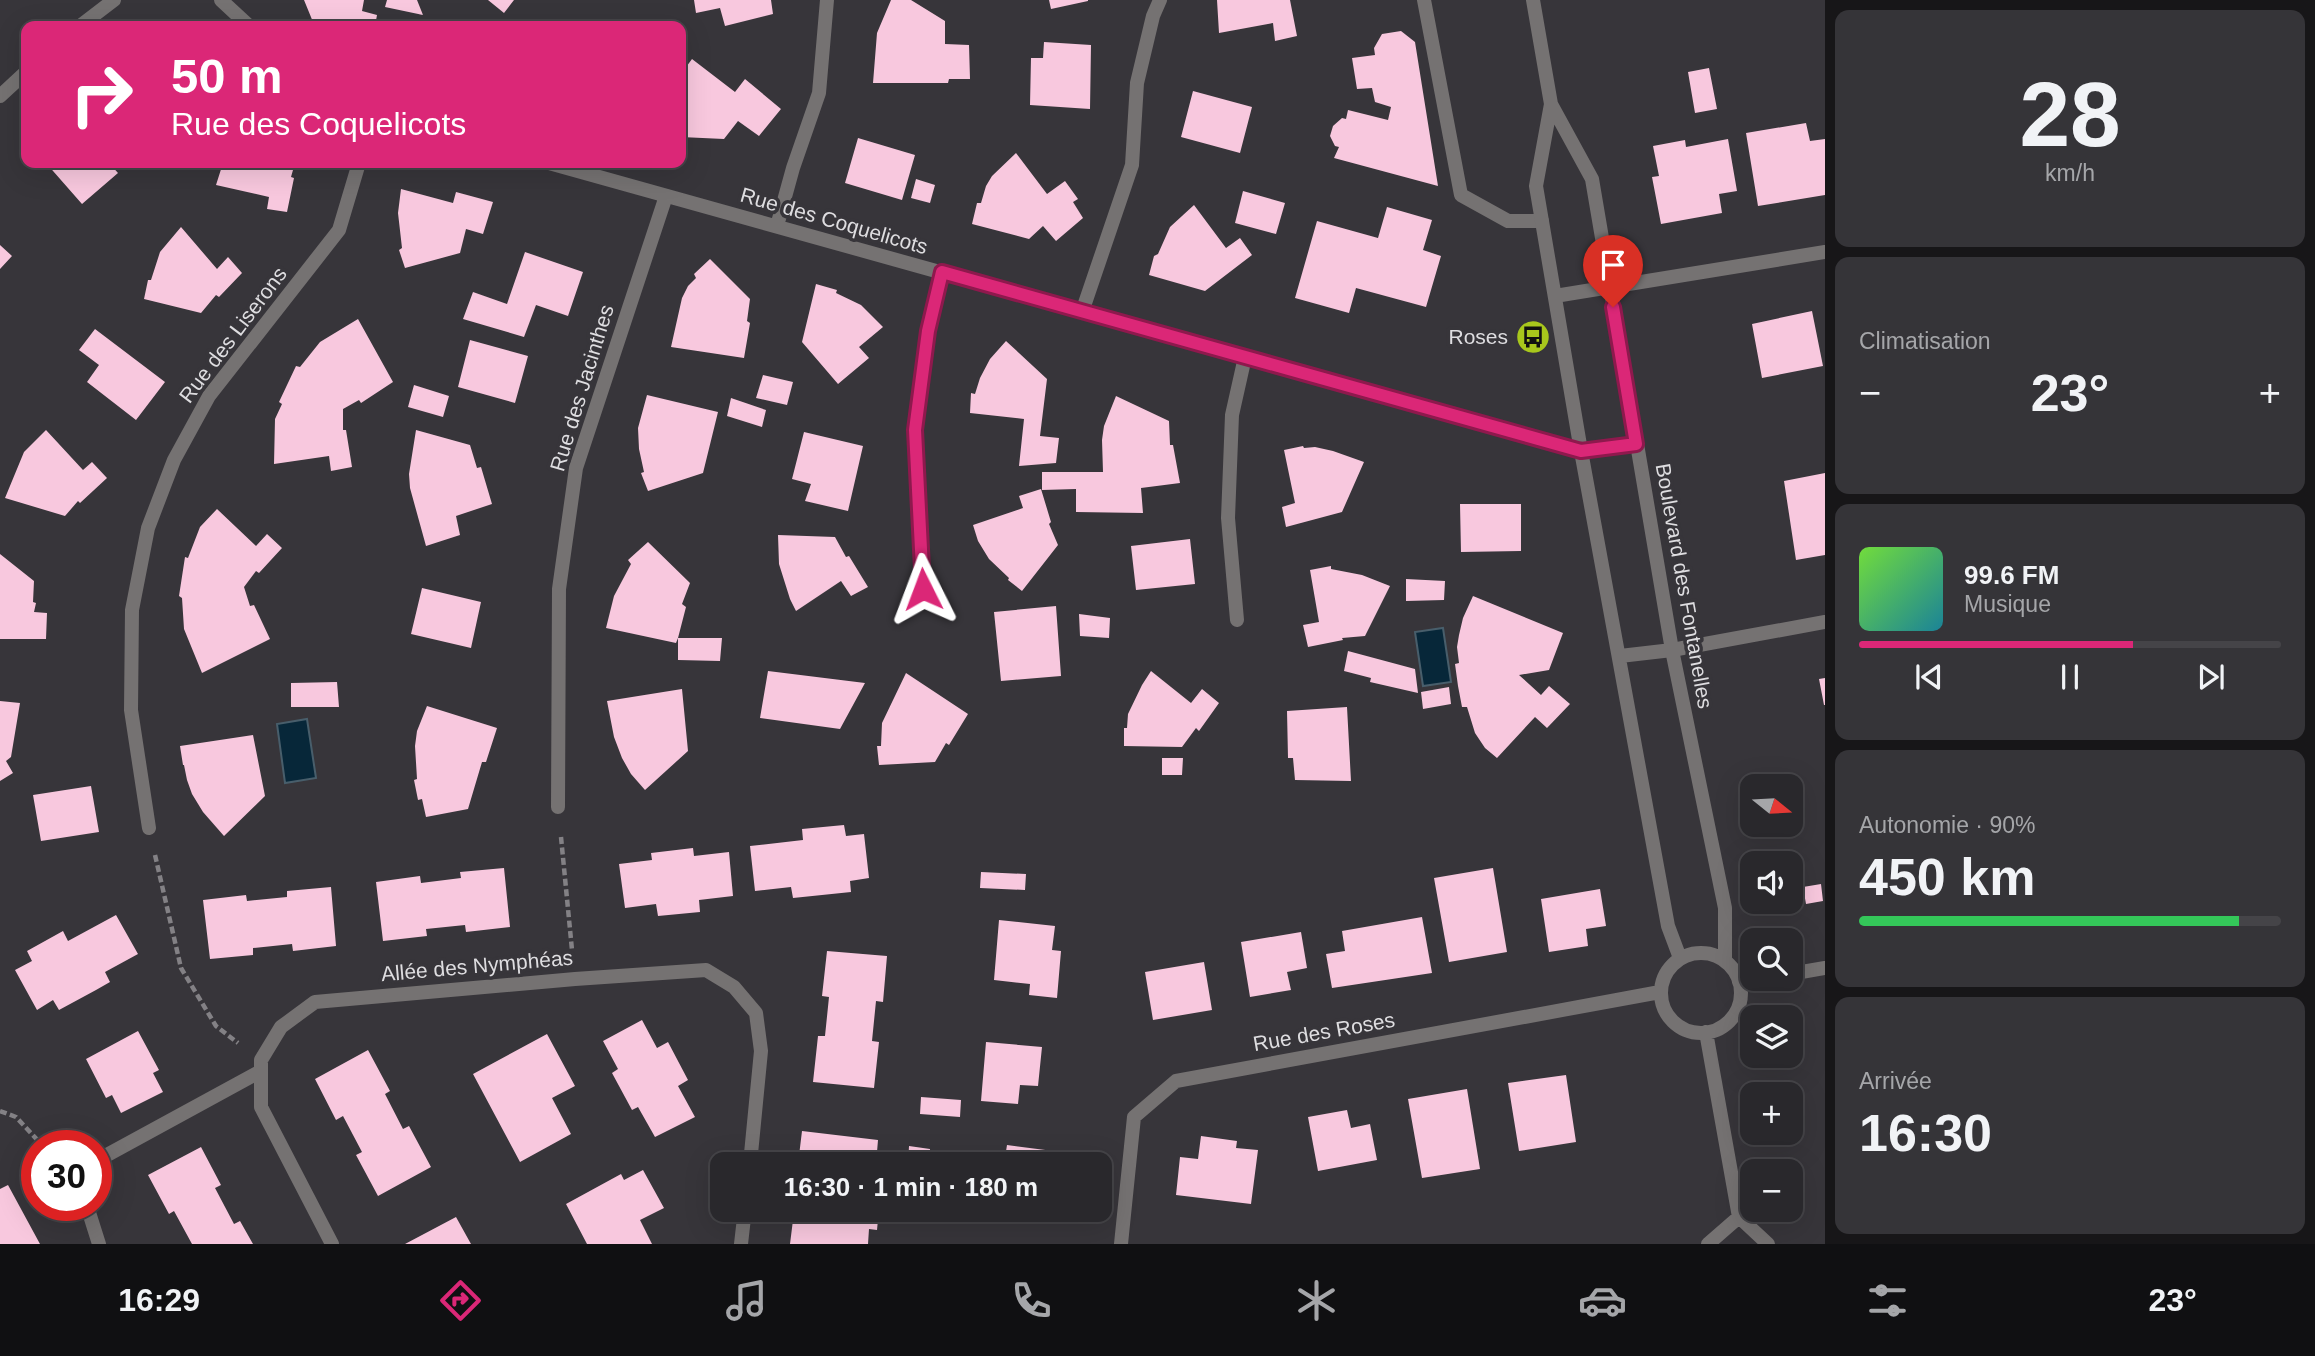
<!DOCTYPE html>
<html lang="fr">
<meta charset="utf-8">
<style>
:root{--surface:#29282c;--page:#353438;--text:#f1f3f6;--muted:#a5a6a9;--line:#454448;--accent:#db2777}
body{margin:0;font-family:Arial,sans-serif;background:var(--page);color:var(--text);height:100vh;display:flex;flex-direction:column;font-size:26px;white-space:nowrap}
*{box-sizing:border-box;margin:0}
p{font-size:23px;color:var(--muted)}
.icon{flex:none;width:38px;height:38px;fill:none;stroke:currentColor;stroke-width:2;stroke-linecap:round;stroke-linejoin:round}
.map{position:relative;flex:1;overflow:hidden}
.panel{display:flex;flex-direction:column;gap:10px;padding:10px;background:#171618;width:490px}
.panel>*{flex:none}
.top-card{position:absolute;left:21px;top:21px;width:665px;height:147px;border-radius:14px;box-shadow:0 7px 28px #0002,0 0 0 2px var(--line);background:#db2777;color:#fff;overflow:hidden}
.needle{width:46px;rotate:108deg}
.tools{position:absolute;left:1740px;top:774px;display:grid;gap:14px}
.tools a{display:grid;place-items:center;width:63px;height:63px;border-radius:14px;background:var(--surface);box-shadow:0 7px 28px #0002,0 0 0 2px var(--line);font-size:35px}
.speed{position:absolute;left:21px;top:1130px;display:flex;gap:14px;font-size:35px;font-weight:700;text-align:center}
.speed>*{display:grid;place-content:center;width:91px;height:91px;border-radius:50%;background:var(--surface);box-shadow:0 7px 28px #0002,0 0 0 2px var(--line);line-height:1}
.speed .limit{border:10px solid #d22;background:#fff;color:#111}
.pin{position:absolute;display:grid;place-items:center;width:60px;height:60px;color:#fff;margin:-72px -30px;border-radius:50% 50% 50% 0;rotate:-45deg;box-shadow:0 0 7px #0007}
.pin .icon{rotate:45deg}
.me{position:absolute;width:77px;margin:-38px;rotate:357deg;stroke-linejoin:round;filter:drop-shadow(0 0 5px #0008)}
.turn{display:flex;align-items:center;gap:24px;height:147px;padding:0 35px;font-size:32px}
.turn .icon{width:91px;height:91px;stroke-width:2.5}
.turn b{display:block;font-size:49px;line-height:60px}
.big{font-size:52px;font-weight:600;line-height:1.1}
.panel .widget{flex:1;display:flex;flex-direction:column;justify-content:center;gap:10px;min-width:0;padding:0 24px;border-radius:14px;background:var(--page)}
.panel .dial{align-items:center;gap:0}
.dial b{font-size:91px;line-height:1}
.song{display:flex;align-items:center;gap:21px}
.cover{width:84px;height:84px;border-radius:10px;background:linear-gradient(135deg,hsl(100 70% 55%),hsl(190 70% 35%))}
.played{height:7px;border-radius:4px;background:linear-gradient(90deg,var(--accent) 65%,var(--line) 65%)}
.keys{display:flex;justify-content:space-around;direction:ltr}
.heat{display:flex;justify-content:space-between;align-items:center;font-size:38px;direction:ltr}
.charge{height:10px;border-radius:5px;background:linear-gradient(90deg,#34c759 90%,var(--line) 0)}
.trip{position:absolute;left:710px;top:1152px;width:402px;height:70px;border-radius:14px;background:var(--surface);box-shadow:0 7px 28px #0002,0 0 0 2px var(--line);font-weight:600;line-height:70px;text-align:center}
.menu{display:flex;height:112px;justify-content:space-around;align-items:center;background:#101012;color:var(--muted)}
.menu .icon{width:49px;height:49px}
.menu .selected{color:var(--accent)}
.menu b{font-size:32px;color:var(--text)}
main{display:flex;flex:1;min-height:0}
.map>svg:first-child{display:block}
</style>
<main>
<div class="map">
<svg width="1825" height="1244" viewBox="0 0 1825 1244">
<rect width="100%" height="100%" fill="#37353a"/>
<!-- water -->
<path fill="#072739" stroke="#485e6b" stroke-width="2" d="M1443,628L1451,682L1423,686L1415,632Z
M307,719L316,778L285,783L277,724Z"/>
<!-- building -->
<path fill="#f8c8de" d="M304,0H364L362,11L377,15L375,26H331L313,22Z
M387,0H417L423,15L385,7Z
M488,0H514L504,13Z
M694,0H771L773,14L725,26L720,8L696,13Z
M891,0H911L945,21V44L969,45L970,79H949L948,83H873L877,33Z
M1049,0H1088V1L1051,9Z
M1217,0H1290L1297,36L1275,41L1273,23L1219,33Z
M1401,31L1415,42L1438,186L1334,158L1339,147L1335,146L1330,136L1333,126L1342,118L1346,119L1348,110L1388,120L1391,107L1375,102L1372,88L1357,89L1352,58L1375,55L1374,48L1382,34Z
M1044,42L1091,45L1090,109L1030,105L1031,58H1043Z
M692,59L735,92L745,79L781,109L759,136L738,121L724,139L681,137V74Z
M1709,68L1717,109L1695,113L1688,72Z
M1193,91L1252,107L1240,153L1181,137Z
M1806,123L1810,141L1825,139V195L1758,206L1746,133Z
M858,138L915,155L902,200L845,183Z
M1728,139L1737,191L1719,194L1722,213L1661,224L1652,177L1659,176L1653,146L1685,140L1686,147Z
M1016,153L1047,194L1065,181L1078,199L1073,202L1083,218L1056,241L1043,226L1029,239L972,224L977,203H981L986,186L992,176Z
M46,163H109L118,173L82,204Z
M223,163H295L291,177L294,178L287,212L267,209L269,197L216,185Z
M916,179L935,185L930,203L911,198Z
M401,189L453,203L456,192L493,202L483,234L466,229L460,253L405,268L399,250L402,248L398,213Z
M1243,191L1285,203L1276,234L1235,223Z
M1194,205L1226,248L1240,238L1252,255L1205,291L1149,275L1154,256L1158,254L1170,227Z
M1387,207L1432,220L1423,250L1441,256L1426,307L1356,288L1349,313L1295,298L1317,221L1378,238Z
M181,227L217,269L228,257L242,273L219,297L216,295L201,313L144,299L148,280H151L160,252Z
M0,245L12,256L0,269Z
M525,252L583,272L568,316L536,305L524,337L463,319L473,292L507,304Z
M710,259L750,299L747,321L750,323L744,358L671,347L682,298L688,286L696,278L694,274Z
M816,284L837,290L836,293L861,305L883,327L859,347L869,358L838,384L802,342Z
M1812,311L1823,366L1762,378L1752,324Z
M358,319L393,382L361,403L359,400L343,409V430H346L352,467L331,471L329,456L274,464L275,419L282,404L279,402L296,366L300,367L320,342Z
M95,329L165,382L136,420L87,382L99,365L79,350Z
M470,340L528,356L515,403L458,387Z
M1006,341L1047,379L1040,436L1059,438L1056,463L1019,466L1024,419L970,413L971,393L975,394L980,378L990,359Z
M763,375L793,382L787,405L756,398Z
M414,385L449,396L443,417L408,407Z
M647,395L718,412L703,473L648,491L641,473L644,472L639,449L638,428Z
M1116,396L1169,421L1170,445H1173L1180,483L1141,488L1143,513L1076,512V489L1042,490V472H1103L1102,440L1104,426Z
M731,398L766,410L762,427L727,416Z
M46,430L83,470L92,462L107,478L80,503L78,501L65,516L5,498L24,452Z
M416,430L470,445L477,468L481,467L492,504L456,516L460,535L426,546L410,488L409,474Z
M804,432L863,446L848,511L805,501L811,484L792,479Z
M1303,446L1304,448L1315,447L1333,451L1364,462L1342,512L1286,527L1282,507L1295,503L1284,450Z
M1825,473V555L1796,560L1784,481Z
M1041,489L1051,522L1049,524L1058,545L1022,591L1008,580L1009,578L989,559L978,541L973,525L1023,508L1019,496Z
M1460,504H1521V551L1461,552Z
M217,509L256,546L267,534L282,548L259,573L256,571L244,587L250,606L254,605L270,639L202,673L184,629L182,598L179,596L185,557L188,558L200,527Z
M778,535L835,537L846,557L849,556L868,587L851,596L841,581L796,611L790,599L779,564Z
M1190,539L1195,584L1136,590L1131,546Z
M648,542L690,583L682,604L686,607L678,638H722L720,661L678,660V638L676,643L606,628L614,596L631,564L628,560Z
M0,554L34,581L33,602L36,603L34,612L47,613L46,639H0Z
M1331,566V569L1362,575L1390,586L1365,636L1342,638L1343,640L1308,647L1303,625L1319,622L1310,570Z
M1406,579L1445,581L1444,600L1406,601Z
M422,588L481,602L471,648L411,634Z
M1473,596L1563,633L1549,670L1519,675L1541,695L1549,686L1570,704L1547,728L1535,717L1497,758L1485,748L1475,733L1467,707H1462L1458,686L1455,664L1459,663L1457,647L1459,635L1463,618Z
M1056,606L1061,676L1001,681L994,612Z
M1079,614L1110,618L1109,638L1080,636Z
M1348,651L1415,669L1418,693L1370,682L1371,678L1344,671Z
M768,671L865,683L840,729L760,718Z
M1151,671L1191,703L1202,689L1219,703L1199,731L1196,728L1182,747L1124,746V728H1127L1128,714L1142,685Z
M906,673L968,714L949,745L946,743L935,762L879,765L877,746H881L882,723Z
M1825,678V705H1824L1819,679Z
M337,682L339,707H291V683Z
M1449,687L1451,704L1423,709L1421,692Z
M682,689L688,751L645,790L631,774L622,758L614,737L607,701Z
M0,701L20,703L11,757L6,761L13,773L0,781Z
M427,706L497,728L486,762H482L468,809L426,817L422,799L418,800L414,780L417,779L415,746L417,731Z
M1347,707L1351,781L1295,780L1293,758H1288L1287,711Z
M253,735L265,796L224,836L203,812L192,794L187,780L184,765H183L180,746Z
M1162,758H1183L1182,775H1162Z
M91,786L99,832L41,841L33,795Z
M844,825L846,836L864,834L869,878L850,881L851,892L793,898L791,887L755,891L750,846L803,840L802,829Z
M693,848L694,856L729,852L733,896L699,900L700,912L658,916L656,904L625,908L619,864L652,860L651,853Z
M504,868L510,927L466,932L465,925L426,929L427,936L383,941L376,882L420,876L421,883L461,878L460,872Z
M1493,868L1507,952L1449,962L1434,878Z
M981,872L1026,874L1025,890L980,888Z
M1821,884L1823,901L1806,904L1803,887Z
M331,887L336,946L293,951L292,944L253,948V955L210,959L203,900L246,895L247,901L287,897V891Z
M1600,889L1606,926L1586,929L1588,946L1549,952L1541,899Z
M116,915L138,954L105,972L110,982L96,990L59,1010L53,1000L37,1010L15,970L32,961L27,951L63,931L68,941Z
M1422,917L1432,973L1332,988L1326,954L1345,951L1342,931Z
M999,920L1055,926L1052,950L1061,951L1057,998L1029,995L1030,984L994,980Z
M1301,932L1307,968L1287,972L1291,990L1250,997L1241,942Z
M827,951L887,956L883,1002L876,1001L872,1041L879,1042L874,1088L813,1082L818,1036H825L829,997L822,996Z
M1204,962L1212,1010L1153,1020L1145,972Z
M642,1020L657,1048L668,1042L688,1080L678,1086L695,1117L655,1137L638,1107L632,1110L612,1073L618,1069L603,1041Z
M138,1031L159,1070L153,1073L163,1092L121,1113L112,1095L106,1098L86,1059Z
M547,1034L575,1086L552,1098L571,1134L520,1162L473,1074Z
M986,1042L1042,1047L1038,1086L1020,1085L1018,1104L981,1101Z
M368,1050L390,1091L385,1094L403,1129L409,1126L431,1167L378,1196L356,1155L362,1152L343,1116L336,1120L315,1079Z
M1566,1075L1576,1142L1519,1151L1508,1083Z
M1467,1089L1480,1169L1422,1178L1408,1099Z
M921,1097L961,1100L960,1117L920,1114Z
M1347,1110L1351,1128L1370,1124L1377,1160L1318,1171L1308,1117Z
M802,1131L878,1140L876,1164H798Z
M1201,1136L1237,1141L1236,1148L1258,1150L1251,1204L1176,1195L1180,1157L1198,1159Z
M1007,1145L1061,1152L1059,1164H1004Z
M909,1146L930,1149L929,1164H908Z
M201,1147L221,1185L215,1188L234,1224L240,1221L253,1244H192L174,1211L169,1214L148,1175Z
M643,1170L664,1208L640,1220L652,1244H587L566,1204L621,1174L624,1180Z
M8,1185L40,1244H0V1189Z
M836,1209H879L877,1230L869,1229L868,1244H790L793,1220L834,1224Z
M456,1217L471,1244H405Z"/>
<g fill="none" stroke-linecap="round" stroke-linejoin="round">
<!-- path -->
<path stroke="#838185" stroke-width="4.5" stroke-dasharray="7 3.5" stroke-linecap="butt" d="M561,837L572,950
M155,855L181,968L216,1026L238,1043
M0,1111L16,1117L43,1146"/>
<!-- service -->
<path stroke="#757272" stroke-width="14" d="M1424,0L1461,195L1508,221H1542
M96,1161L261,1071
M87,1206L99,1244"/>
<!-- minor -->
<path stroke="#757272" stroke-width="14" d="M221,0L249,26
M1533,0L1551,104L1592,179L1672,650L1725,908V961
M80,26L114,0
M0,96L26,72
M1551,104L1536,186L1581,451L1668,926L1680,958
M549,163L1581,451L1636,444
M777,226L793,168L819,93L827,0
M1555,296L1825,252
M1082,312L1132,165L1137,83L1153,16L1160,0
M923,589L915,430L928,331L942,273
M1237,620L1228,518L1232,415L1245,357
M1620,656L1672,650L1825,622
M558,807L559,589L576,468L666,196
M149,828L131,710L132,610L148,528L174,460L209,396L339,230L359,163
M1661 993a40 40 0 1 1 80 0a40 40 0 1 1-80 0Z
M1790,974L1825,968
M1739,982L1764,978
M1706,1032L1739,1217L1768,1244
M332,1244L261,1107V1060L281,1027L315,1002L575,979L706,970L734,987L756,1013L761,1051L750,1164
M741,1244L745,1209
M1121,1244L1134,1117L1176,1081L1660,992
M1708,1244L1739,1217"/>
</g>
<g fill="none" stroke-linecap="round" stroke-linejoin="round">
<!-- route casing -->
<g stroke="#8e194d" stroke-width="18">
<path id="route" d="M923,589L915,430L928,331L942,272L1581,451L1636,444L1613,307"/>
</g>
<!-- route -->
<use href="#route" stroke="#db2777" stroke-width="12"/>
</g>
<!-- icons -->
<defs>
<g id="bus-disc" transform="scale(1.75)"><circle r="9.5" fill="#a8c71c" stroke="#37353a"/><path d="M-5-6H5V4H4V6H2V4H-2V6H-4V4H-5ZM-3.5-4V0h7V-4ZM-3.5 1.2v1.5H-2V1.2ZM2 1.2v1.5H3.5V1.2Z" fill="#111"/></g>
</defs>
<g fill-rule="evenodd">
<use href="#bus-disc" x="1533" y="337"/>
</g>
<g text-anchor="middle" stroke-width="7" stroke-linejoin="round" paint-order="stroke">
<!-- street labels -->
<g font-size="21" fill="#dedde0" stroke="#37353a">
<text transform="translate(834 221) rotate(16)" y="7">Rue des Coquelicots</text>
<text transform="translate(233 335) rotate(-53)" y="7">Rue des Liserons</text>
<text transform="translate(582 388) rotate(-73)" y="7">Rue des Jacinthes</text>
<text transform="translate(1684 586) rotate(80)" y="7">Boulevard des Fontanelles</text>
<text transform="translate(477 966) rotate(-5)" y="7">Allée des Nymphéas</text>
<text transform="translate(1324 1032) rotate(-10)" y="7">Rue des Roses</text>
</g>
<!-- poi labels -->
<g font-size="21" fill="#dedde0" stroke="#37353a" text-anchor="end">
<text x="1508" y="344">Roses</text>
</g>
</g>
</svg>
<div class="tools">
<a><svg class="needle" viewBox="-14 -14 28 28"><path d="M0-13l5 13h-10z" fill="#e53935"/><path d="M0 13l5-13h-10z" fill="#a5a6a9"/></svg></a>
<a><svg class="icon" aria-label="sound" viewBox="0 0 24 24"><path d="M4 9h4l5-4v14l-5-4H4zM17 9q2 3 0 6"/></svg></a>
<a><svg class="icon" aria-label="search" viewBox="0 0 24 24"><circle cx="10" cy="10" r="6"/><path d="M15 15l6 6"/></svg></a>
<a><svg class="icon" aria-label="layers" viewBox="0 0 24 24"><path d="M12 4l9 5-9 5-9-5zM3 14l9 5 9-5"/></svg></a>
<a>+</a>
<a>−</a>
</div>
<div class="speed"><div class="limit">30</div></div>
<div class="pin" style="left:1613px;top:307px;background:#d93025"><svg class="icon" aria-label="arrive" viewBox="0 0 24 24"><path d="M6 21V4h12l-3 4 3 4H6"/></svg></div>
<svg class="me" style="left:923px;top:589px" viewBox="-20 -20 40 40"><path d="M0-17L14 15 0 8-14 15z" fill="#db2777" stroke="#fff" stroke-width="4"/></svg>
<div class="trip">16:30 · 1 min · 180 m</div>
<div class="top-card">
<div class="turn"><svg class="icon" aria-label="right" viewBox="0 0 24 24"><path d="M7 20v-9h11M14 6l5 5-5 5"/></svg><div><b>50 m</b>Rue des Coquelicots</div></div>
</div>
</div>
<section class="panel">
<div class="widget dial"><b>28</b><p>km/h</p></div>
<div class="widget"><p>Climatisation</p>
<div class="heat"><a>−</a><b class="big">23°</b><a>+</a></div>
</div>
<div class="widget">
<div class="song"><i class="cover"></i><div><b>99.6 FM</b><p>Musique</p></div></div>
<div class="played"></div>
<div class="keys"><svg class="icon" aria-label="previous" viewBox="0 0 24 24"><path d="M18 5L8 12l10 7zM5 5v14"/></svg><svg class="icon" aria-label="pause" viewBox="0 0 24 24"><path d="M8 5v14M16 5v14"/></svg><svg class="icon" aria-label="next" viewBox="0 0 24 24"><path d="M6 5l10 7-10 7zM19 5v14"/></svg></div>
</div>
<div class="widget"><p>Autonomie · 90%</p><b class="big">450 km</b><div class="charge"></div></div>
<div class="widget"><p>Arrivée</p><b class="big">16:30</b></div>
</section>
</main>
<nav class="menu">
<b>16:29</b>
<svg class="icon selected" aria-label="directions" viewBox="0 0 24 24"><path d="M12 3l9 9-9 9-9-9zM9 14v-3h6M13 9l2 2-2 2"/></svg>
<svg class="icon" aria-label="music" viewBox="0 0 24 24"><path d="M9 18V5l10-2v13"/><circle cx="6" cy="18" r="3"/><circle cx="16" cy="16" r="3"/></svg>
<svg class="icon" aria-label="phone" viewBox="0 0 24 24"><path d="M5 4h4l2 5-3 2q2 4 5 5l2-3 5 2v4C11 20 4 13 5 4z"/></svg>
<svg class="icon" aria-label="climate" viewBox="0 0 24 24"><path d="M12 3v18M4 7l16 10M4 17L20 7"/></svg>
<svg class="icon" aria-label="car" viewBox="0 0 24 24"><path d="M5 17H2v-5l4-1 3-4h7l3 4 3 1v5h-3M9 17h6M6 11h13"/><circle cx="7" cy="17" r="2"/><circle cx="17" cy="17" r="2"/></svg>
<svg class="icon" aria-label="filters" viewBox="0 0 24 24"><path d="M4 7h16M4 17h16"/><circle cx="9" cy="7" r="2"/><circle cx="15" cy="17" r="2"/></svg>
<b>23°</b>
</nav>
